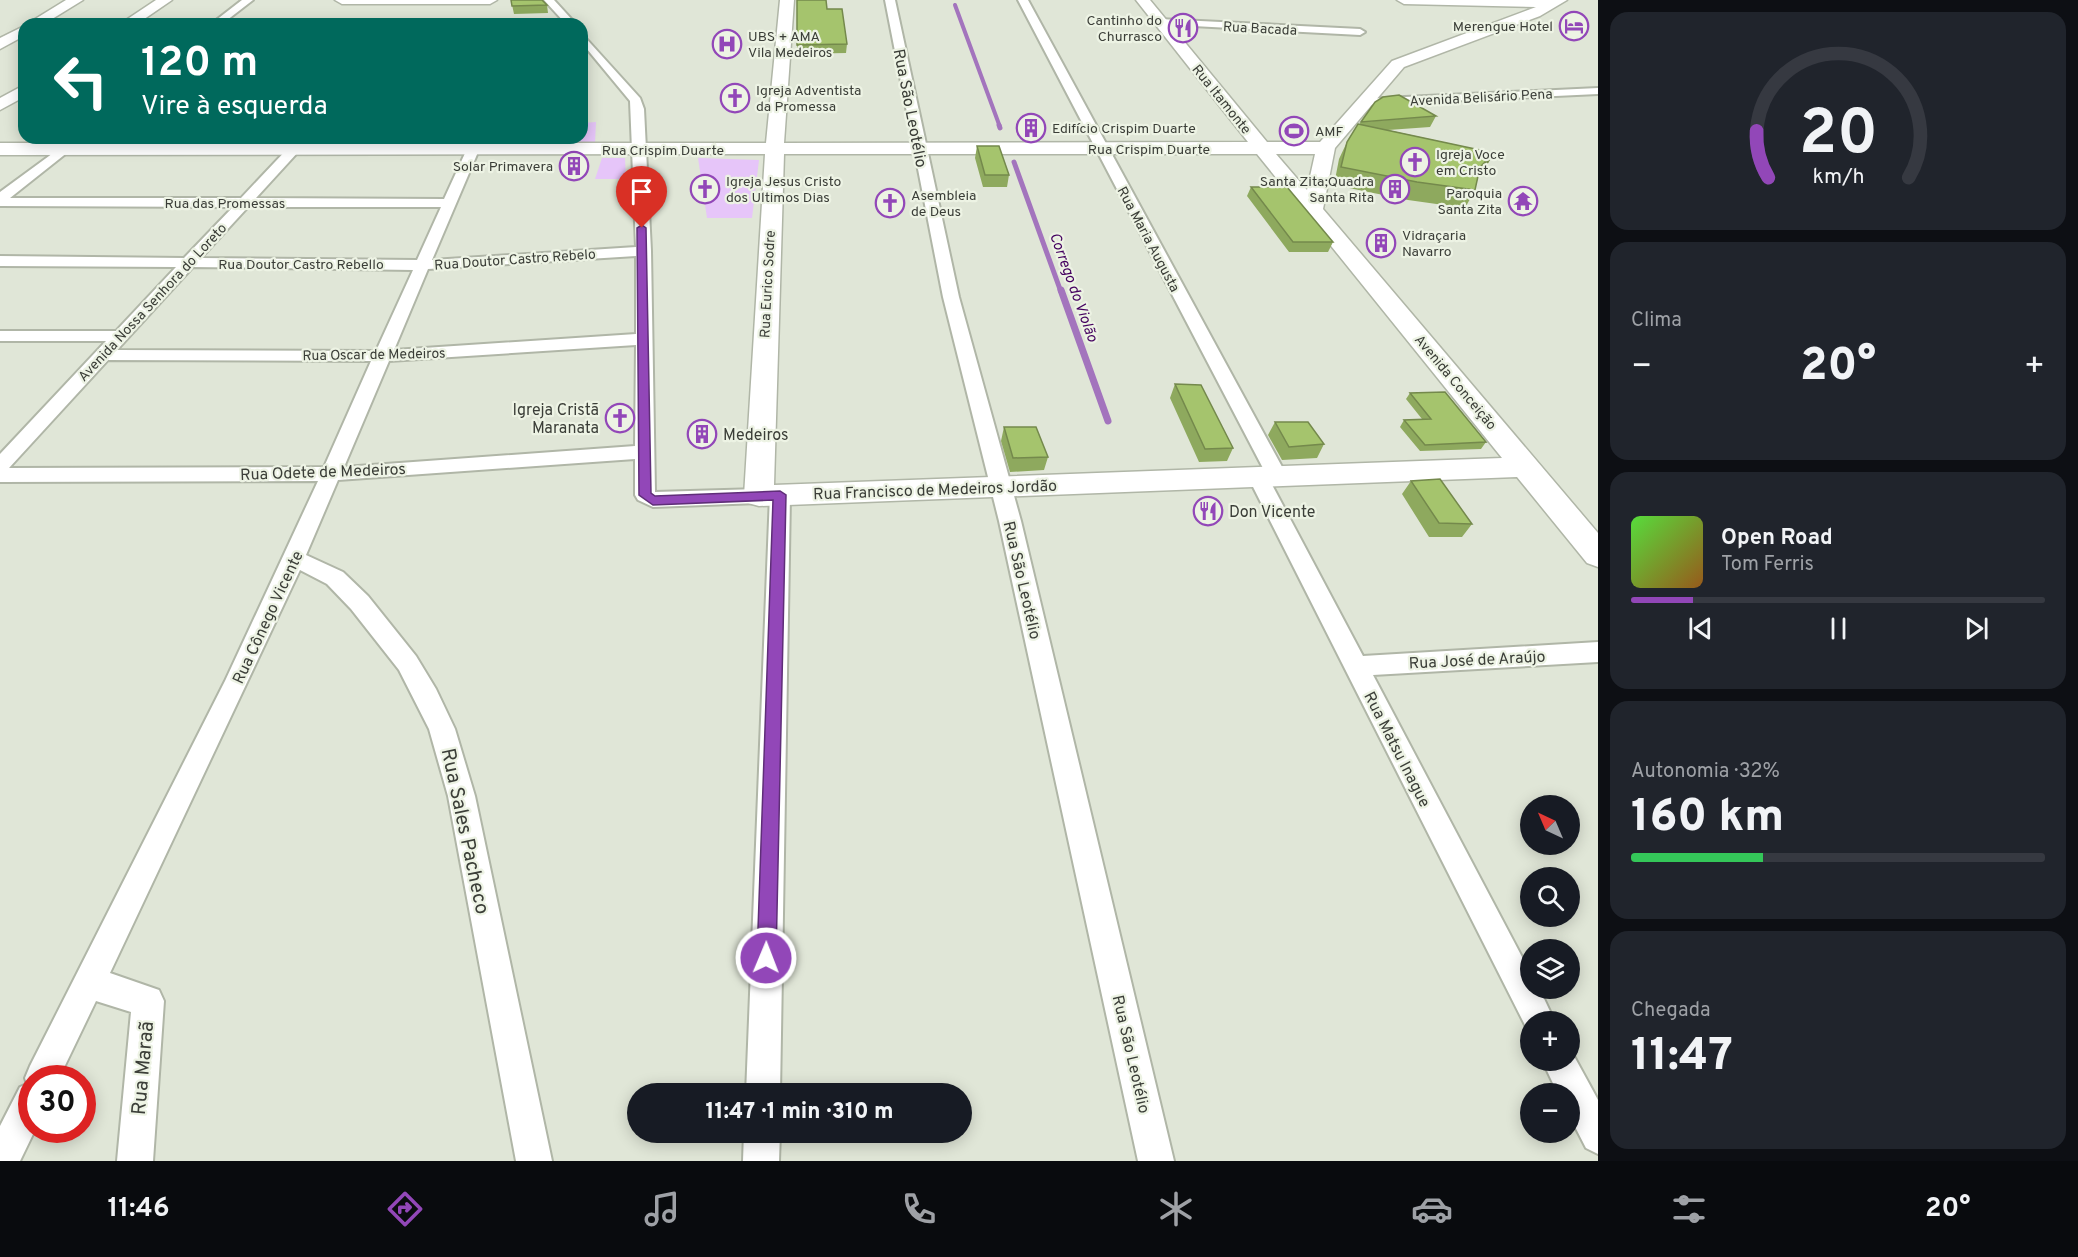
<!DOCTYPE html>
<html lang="pt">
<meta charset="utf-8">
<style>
:root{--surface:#171b24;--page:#20242c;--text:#f1f3f6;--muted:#9ea1a6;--line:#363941;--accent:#9247b8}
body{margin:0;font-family:Overpass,sans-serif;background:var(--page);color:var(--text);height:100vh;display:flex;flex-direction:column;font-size:22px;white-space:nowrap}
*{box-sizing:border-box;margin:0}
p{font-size:20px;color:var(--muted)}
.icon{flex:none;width:33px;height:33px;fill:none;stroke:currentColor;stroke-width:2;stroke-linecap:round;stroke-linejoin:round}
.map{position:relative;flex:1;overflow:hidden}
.sheet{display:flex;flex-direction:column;gap:12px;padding:12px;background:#0d0f14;width:480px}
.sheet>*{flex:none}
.banner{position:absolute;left:18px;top:18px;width:570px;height:126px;border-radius:18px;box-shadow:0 3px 15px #0003;background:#00695c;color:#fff;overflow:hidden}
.needle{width:39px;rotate:316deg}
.controls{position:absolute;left:1520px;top:795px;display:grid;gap:12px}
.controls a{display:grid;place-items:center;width:60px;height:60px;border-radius:50%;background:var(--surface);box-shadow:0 3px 15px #0003;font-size:30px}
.speed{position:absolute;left:18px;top:1065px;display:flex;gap:12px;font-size:30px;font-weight:700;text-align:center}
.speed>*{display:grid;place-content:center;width:78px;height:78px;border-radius:50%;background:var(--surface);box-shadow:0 3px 15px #0003;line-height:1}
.speed .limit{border:9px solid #d22;background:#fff;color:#111}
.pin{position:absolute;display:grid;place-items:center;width:51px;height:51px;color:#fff;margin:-62px -26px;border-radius:50% 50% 50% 0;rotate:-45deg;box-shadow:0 0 6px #0007}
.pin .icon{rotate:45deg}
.me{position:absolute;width:66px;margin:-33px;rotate:1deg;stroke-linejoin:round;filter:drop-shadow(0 0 4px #0008)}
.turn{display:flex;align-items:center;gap:21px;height:126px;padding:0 24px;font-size:27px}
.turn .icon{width:78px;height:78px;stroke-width:2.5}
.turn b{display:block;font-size:42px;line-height:51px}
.big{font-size:45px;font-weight:800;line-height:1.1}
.sheet .tile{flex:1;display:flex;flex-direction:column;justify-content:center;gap:9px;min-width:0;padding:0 21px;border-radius:18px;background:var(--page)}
.sheet .dial{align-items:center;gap:0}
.dial svg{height:156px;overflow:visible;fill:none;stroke:var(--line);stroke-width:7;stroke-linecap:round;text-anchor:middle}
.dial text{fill:var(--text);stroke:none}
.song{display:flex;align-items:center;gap:18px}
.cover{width:72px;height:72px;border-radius:9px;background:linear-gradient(135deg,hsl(110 70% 55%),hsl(30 70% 35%))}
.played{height:6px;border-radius:3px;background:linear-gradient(90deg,var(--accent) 15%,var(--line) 15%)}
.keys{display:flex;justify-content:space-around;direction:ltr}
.heat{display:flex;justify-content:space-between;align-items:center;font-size:33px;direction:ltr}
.charge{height:9px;border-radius:4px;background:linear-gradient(90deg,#34c759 32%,var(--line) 0)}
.trip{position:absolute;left:627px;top:1083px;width:345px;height:60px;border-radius:30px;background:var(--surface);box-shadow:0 3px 15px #0003;font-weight:800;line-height:60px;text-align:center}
.dock{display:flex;height:96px;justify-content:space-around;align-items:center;background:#090b0e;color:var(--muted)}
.dock .icon{width:42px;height:42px}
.dock .selected{color:var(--accent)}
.dock b{font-size:27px;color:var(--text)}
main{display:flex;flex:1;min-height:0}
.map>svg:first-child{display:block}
</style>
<main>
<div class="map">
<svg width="1598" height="1161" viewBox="0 0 1598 1161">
<rect width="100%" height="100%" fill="#e0e6d7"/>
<!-- green -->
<path fill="#e6c5f9" d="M596,122L595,143L527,142V138H582V123Z
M602,158H625L626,179H595Z
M698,158L759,160L752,218H707Z"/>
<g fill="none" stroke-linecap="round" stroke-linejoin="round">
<!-- stream-far2 -->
<path stroke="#a374bd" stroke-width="4" d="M955,5L1000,127"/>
<!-- stream-far1 -->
<path stroke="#a374bd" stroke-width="5" d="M999,125L1000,128
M1014,162L1061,292"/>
<!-- stream -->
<path stroke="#a374bd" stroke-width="7" d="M1061,290L1108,421"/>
<!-- street casing -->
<g stroke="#b0b6a7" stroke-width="4">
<path id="street" d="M242,0H253L222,24H211Z
M544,0H554L576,24H566Z
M885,0H895L959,297L1021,521L1174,1161H1138L999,521L943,297Z
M1018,0H1028L1287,476L1284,481H1270L1363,656L1598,642V662L1373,675L1530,972V988H1539L1555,1022H1530V1035L1248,477L1251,472H1265Z
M1159,19L1360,29L1365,32L1360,35L1156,24V20Z
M582,34L640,98L644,109L651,251L655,492L759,489L766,491L769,496L766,501L759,503L653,507L638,500L635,495V459L338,480L306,555L343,572L368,596L416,656L436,689L455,729L475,796L552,1161H516L448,796L429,729L399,670L351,609L327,584L300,570L110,973L159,990L164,1001L153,1161H117L131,1012L96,1001L59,1078H32V1130H35L20,1161H0V1126L20,1087L27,1084L25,1078L30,1066L225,681L318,481L0,482V454L106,341H0V331H116L176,267L0,266V256L184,258L233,207L0,206V192L64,145L70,149L68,152L10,198H241L291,145L295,144L301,148L299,151L256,198L444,199L472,138H484L432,260L636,247L630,101L582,43ZM248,207H441L417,260L201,258ZM636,256V334L394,350L428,269ZM193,267L413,270L376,351L117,350ZM636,345L635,446L344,467L389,361ZM108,360L371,361L324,467L9,468Z
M1598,88V94L1363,105L1357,102L1363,99Z
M780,488L787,490L790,495L780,1094H746L770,495L773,490Z
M1569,1047L1598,1100V1154L1586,1148L1569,1115V1094H1558L1542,1060H1569Z
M744,1132H780L779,1161H743Z"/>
</g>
<!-- secondary casing -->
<g stroke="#b0b6a7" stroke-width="3">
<path id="secondary" d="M66,0H83L44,24H27Z
M156,0H172L137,24H120Z
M335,0H497L490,4H342Z
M780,0H794L784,143L1248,142L1136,0H1150L1267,142H1320L1392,61L1536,7L1404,4L1397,0H1567L1540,16L1404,67L1335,148L1323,209L1598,533V567L1587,563L1517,477L759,506L748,503L744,496L765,154L0,155V143H766ZM784,154H1257L1502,458L774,485ZM1276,154H1315L1307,190Z
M24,26V36L0,49V38Z
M24,85V97L0,110V98Z"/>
</g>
<!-- street -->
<use href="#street" fill="#fff" fill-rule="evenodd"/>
<!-- secondary -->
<use href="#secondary" fill="#fff" fill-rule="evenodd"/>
</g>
<!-- wall -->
<path fill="#8ea95e" d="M511,0L547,5L548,13L514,14Z
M797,0L827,9L847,44L846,53L797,54Z
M1436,116L1430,127L1388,130L1494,153L1484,170L1478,176L1475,190L1465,208L1408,200L1334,185L1339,159L1347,142L1361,122Z
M977,146L1009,175L1007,187H983L975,158Z
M1251,187L1333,242L1328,252H1289L1247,196Z
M1175,384L1233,448L1227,461L1199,462L1170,398Z
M1410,393L1486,442L1481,449L1420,451L1400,427L1404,420L1422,419L1406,399Z
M1275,422L1324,444L1317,458L1282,460L1268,435Z
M1004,427L1048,457L1044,470L1010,472L1001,441Z
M1411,481L1472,524L1462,537H1429L1402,494Z"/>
<!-- shaded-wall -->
<path fill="#74894c" d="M1494,153L1484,170L1471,185L1480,167Z"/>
<!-- building -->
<path fill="#a5c46d" stroke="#74894c" stroke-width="1.5" d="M511,0H542L547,5L512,6Z
M797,0H826L827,9H842L847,44L797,45Z
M1399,95L1436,116L1361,122L1375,102L1383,97Z
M1358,124L1494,153L1480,167L1475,190L1417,182L1341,167L1347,142Z
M977,146H999L1009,175H985Z
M1251,187H1287L1333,242H1293Z
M1175,384L1201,385L1233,448L1205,449Z
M1445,392L1486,442L1425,445L1404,420L1431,419L1410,393Z
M1275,422H1308L1324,444L1289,447Z
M1004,427H1036L1048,457L1013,458Z
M1440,479L1472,524L1439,523L1411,481Z"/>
<!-- route -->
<path fill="#9247b8" stroke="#5f2e78" stroke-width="1.5" d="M642,225L646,228L651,493L655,496L780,491L786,495L776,958L773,964L766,967L760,964L757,958L773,500L653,505L639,495L637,228Z"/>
<!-- icons -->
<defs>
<g id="hotel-ring" transform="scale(1.5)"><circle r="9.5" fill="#edf3e4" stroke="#9247b8" stroke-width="1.5"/><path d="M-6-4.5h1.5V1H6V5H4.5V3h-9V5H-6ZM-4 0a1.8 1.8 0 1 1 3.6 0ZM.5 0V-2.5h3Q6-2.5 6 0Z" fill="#9247b8"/></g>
<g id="restaurant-ring" transform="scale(1.5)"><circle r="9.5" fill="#edf3e4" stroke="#9247b8" stroke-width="1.5"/><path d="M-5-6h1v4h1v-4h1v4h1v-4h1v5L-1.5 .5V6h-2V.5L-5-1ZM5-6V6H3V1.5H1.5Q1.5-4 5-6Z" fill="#9247b8"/></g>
<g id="hospital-ring" transform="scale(1.5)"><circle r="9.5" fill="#edf3e4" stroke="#9247b8" stroke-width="1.5"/><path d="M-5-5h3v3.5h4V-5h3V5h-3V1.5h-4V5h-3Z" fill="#9247b8"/></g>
<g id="church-ring" transform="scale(1.5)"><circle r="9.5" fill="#edf3e4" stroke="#9247b8" stroke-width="1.5"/><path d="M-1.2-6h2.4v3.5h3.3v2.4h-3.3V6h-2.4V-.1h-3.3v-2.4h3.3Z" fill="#9247b8"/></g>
<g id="building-ring" transform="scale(1.5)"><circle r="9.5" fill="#edf3e4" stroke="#9247b8" stroke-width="1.5"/><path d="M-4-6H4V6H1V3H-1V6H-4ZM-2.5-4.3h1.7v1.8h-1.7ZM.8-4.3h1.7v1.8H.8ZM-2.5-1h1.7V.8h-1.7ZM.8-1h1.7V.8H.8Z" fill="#9247b8"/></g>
<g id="stadium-ring" transform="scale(1.5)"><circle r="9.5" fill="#edf3e4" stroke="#9247b8" stroke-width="1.5"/><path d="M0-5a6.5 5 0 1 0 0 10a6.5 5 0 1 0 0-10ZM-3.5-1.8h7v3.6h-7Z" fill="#9247b8"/></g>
<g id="temple-ring" transform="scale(1.5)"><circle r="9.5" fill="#edf3e4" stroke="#9247b8" stroke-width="1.5"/><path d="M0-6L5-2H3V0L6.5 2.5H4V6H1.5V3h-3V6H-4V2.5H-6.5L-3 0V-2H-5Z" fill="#9247b8"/></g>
</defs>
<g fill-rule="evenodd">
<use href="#hotel-ring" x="1574" y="26"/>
<use href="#restaurant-ring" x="1183" y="28"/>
<use href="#hospital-ring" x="727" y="44"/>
<use href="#church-ring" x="735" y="98"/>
<use href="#building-ring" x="1031" y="128"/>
<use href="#stadium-ring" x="1294" y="131"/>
<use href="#church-ring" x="1415" y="162"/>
<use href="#building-ring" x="574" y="166"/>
<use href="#church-ring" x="705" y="189"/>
<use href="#building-ring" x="1395" y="189"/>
<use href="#temple-ring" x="1523" y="201"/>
<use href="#church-ring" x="890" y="203"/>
<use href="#building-ring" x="1381" y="243"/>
<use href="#church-ring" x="620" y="418"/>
<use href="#building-ring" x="702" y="434"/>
<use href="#restaurant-ring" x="1208" y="511"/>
</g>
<g text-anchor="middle" stroke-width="4.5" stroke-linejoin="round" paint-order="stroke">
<!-- far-poi labels -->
<g font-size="14" fill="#3b3e38" stroke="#edf3e4" text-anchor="start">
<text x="1162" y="25" text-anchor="end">Cantinho do<tspan x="1162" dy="16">Churrasco</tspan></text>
<text x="1553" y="31" text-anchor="end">Merengue Hotel</text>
<text x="748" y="41">UBS + AMA<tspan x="748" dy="16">Vila Medeiros</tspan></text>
<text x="756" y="95">Igreja Adventista<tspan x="756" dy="16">da Promessa</tspan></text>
<text x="1052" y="133">Edifício Crispim Duarte</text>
<text x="1315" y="136">AMF</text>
<text x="1436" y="159">Igreja Voce<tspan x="1436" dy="16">em Cristo</tspan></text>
<text x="553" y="171" text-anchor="end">Solar Primavera</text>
<text x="726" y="186">Igreja Jesus Cristo<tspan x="726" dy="16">dos Ultimos Dias</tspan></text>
<text x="1374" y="186" text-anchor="end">Santa Zita;Quadra<tspan x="1374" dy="16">Santa Rita</tspan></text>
<text x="1502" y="198" text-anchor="end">Paroquia<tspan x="1502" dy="16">Santa Zita</tspan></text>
<text x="911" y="200">Asembleia<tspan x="911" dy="16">de Deus</tspan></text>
<text x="1402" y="240">Vidraçaria<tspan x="1402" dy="16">Navarro</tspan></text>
</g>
<!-- far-street labels -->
<g font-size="14" fill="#3b3e38" stroke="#edf3e4">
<text transform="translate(1260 28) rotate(3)" y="5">Rua Bacada</text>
<text transform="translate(1481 97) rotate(-3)" y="5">Avenida Belisário Pena</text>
<text transform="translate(1222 99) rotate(51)" y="5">Rua Itamonte</text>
<text x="1149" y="154">Rua Crispim Duarte</text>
<text x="663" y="155">Rua Crispim Duarte</text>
<text x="225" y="208">Rua das Promessas</text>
<text transform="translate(1149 239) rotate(62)" y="5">Rua Maria Augusta</text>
<text transform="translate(515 259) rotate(-4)" y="5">Rua Doutor Castro Rebelo</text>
<text x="301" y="269">Rua Doutor Castro Rebello</text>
<text transform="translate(767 284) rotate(-87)" y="5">Rua Eurico Sodre</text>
<text transform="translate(152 302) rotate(-47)" y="5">Avenida Nossa Senhora do Loreto</text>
<text transform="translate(374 354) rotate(-1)" y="5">Rua Oscar de Medeiros</text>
<text transform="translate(1456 382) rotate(50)" y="5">Avenida Conceição</text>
</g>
<!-- far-water labels -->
<g font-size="15" font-style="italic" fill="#44005f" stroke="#edf3e4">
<text transform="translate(1074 287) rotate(70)" y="5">Corrego do Violão</text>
</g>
<!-- street labels -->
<g font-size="16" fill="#3b3e38" stroke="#edf3e4">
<text transform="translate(911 108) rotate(79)" y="6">Rua São Leotélio</text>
<text transform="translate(323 471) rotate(-2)" y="6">Rua Odete de Medeiros</text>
<text transform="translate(935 489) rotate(-2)" y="6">Rua Francisco de Medeiros Jordão</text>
<text transform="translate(1023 580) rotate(77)" y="6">Rua São Leotélio</text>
<text transform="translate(267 617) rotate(-65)" y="6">Rua Cônego Vicente</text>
<text transform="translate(1477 659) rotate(-3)" y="6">Rua José de Araújo</text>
<text transform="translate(1398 749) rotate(63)" y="6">Rua Matsu Inague</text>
<text transform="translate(1132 1054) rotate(77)" y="6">Rua São Leotélio</text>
</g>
<!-- poi labels -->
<g font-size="16" fill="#3b3e38" stroke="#edf3e4" text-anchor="start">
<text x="599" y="415" text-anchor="end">Igreja Cristã<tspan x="599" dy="18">Maranata</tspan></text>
<text x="723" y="440">Medeiros</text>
<text x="1229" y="517">Don Vicente</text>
</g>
<!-- near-street labels -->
<g font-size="20" fill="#3b3e38" stroke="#edf3e4">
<text transform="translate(466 831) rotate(78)" y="7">Rua Sales Pacheco</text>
<text transform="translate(142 1068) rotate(-85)" y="7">Rua Maraã</text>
</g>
</g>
</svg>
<div class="controls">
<a><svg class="needle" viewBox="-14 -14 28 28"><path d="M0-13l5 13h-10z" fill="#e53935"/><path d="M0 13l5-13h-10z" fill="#9ea1a6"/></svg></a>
<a><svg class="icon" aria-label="search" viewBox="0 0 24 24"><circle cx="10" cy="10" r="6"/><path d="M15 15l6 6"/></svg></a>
<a><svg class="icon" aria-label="layers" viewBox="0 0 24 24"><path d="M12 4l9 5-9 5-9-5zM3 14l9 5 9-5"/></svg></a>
<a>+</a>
<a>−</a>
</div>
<div class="speed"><div class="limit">30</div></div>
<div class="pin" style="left:642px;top:228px;background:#d93025"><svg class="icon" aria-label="arrive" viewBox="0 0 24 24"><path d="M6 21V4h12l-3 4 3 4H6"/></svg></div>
<svg class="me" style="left:766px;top:958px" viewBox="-20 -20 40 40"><circle r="17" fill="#9247b8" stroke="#fff" stroke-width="3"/><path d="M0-11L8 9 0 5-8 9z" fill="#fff"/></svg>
<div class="trip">11:47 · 1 min · 310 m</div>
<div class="banner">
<div class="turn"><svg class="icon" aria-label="left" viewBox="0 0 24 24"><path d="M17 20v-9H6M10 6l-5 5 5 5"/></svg><div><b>120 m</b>Vire à esquerda</div></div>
</div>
</div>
<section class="sheet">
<div class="tile dial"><svg viewBox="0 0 100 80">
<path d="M14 69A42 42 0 1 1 86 69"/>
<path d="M14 69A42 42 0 0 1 8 45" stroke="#9247b8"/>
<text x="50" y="56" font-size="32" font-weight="700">20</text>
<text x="50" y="72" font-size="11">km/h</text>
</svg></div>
<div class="tile"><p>Clima</p>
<div class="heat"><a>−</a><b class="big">20°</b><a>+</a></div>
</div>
<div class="tile">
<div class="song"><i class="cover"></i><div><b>Open Road</b><p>Tom Ferris</p></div></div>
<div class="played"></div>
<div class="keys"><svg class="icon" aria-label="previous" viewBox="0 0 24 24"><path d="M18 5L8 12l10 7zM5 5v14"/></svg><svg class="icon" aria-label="pause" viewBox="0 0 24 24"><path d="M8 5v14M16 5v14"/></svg><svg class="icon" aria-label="next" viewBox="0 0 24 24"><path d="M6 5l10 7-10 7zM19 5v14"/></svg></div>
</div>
<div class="tile"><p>Autonomia · 32%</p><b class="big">160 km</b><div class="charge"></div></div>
<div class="tile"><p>Chegada</p><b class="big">11:47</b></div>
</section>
</main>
<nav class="dock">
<b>11:46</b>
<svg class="icon selected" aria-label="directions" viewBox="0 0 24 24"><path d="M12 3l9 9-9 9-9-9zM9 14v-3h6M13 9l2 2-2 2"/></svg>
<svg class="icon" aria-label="music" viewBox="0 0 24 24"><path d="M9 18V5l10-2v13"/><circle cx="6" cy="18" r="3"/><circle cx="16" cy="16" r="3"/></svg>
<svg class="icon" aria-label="phone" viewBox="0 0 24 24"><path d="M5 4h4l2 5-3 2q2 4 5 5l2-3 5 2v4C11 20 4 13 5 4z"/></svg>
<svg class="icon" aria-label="climate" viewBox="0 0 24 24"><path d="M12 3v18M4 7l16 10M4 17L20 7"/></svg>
<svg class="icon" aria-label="car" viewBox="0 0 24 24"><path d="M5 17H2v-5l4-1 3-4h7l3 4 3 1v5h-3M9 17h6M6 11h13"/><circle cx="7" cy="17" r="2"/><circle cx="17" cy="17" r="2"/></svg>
<svg class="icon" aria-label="filters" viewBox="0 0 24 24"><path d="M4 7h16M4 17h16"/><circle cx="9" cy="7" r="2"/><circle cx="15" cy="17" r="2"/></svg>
<b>20°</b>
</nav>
